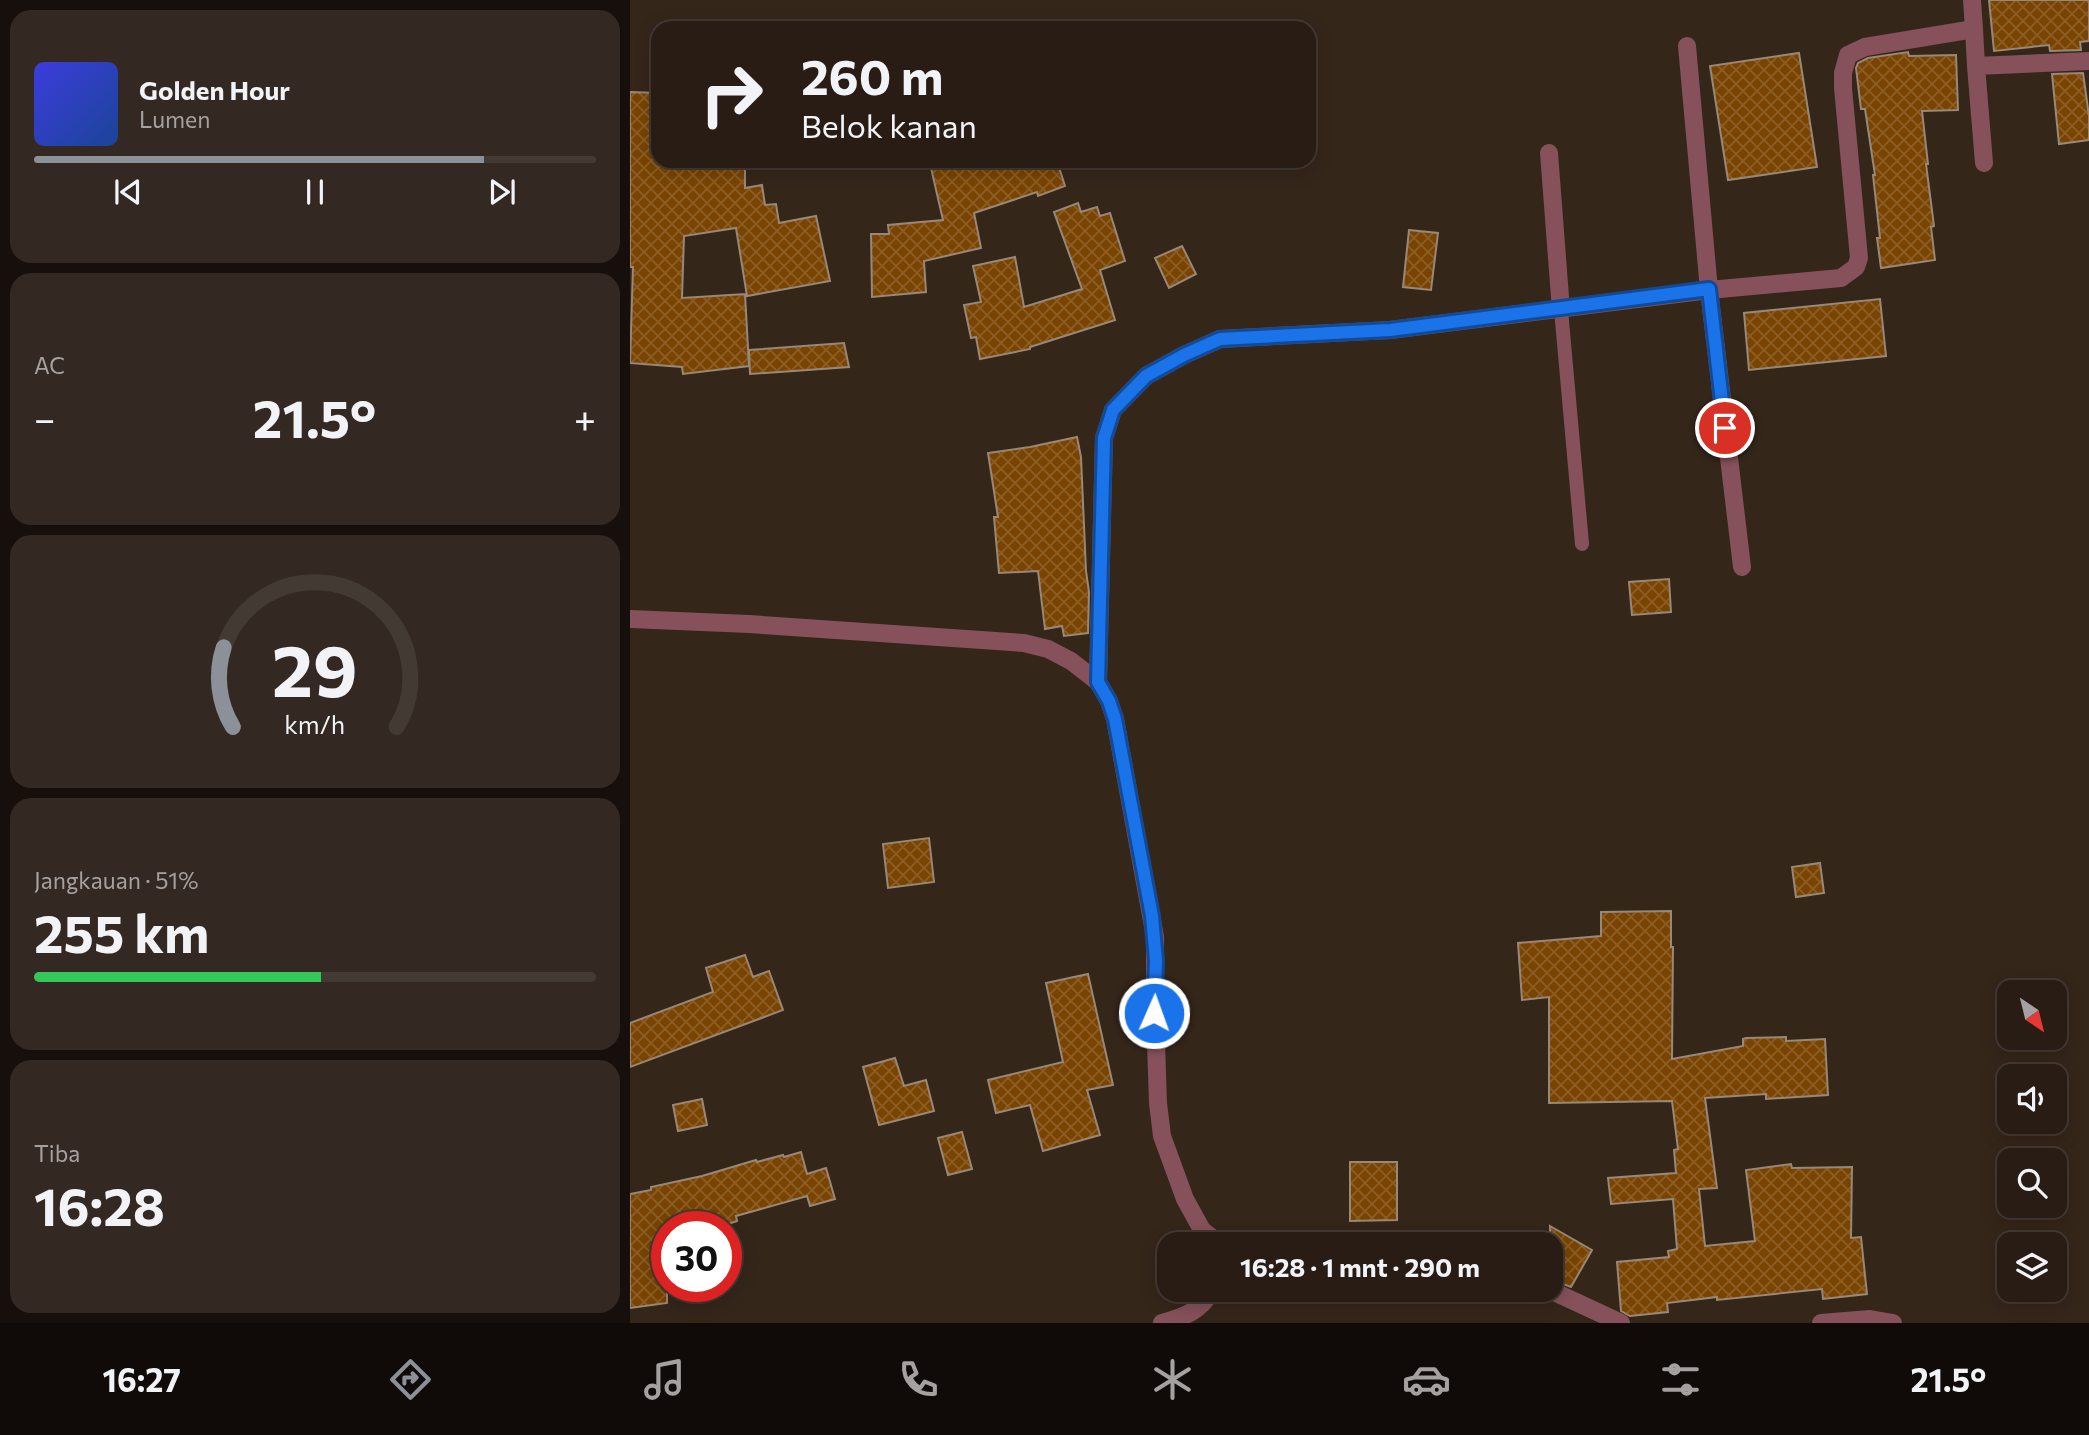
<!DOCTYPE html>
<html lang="id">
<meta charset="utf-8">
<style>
:root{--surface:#281c14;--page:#342922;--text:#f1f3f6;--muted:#a5a1a0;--line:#443a34;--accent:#8c9099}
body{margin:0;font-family:Commissioner,sans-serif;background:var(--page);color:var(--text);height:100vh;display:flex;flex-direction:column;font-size:26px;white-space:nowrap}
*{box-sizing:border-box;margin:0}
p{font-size:23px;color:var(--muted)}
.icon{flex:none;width:38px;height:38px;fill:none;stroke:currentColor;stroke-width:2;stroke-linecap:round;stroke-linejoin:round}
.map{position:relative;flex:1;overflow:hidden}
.sheet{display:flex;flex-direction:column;gap:10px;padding:10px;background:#160f0b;width:630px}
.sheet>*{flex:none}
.top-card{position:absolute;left:21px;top:21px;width:665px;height:147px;border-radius:21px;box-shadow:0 4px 18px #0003,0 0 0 2px var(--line);background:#281c14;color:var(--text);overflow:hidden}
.needle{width:46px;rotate:145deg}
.fabs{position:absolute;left:1367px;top:980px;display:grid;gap:14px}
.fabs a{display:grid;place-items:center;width:70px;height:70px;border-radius:14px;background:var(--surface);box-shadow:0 4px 18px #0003,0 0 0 2px var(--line);font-size:35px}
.speed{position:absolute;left:21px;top:1211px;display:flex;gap:14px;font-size:35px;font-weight:700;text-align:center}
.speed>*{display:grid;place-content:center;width:91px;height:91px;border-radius:50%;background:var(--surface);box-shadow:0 4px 18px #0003,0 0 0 2px var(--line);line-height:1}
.speed .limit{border:10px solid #d22;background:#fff;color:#111}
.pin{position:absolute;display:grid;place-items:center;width:60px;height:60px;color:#fff;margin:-30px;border:4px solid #fff;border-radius:50%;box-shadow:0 2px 7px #0007}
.me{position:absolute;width:77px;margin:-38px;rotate:2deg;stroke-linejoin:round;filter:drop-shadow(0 0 5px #0008)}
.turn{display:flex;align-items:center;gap:24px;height:147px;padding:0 35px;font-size:32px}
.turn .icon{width:91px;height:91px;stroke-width:2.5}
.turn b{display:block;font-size:49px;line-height:60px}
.big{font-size:52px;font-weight:700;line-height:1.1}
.sheet .card{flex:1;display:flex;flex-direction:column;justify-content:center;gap:10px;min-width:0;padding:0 24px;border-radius:21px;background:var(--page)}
.sheet .dial{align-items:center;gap:0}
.dial svg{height:182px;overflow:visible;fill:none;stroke:var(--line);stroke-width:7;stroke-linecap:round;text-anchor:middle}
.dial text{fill:var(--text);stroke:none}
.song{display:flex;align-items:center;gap:21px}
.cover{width:84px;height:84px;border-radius:10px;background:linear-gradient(135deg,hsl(240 70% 55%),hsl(220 70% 35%))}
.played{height:7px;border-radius:4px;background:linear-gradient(90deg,var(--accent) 80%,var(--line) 80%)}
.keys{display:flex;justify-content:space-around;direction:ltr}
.heat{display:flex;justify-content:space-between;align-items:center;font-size:38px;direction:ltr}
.charge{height:10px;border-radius:5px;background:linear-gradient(90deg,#34c759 51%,var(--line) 0)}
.trip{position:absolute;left:527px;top:1232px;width:406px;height:70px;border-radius:21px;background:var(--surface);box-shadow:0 4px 18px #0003,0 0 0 2px var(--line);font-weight:700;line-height:70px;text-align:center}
.menu{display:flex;height:112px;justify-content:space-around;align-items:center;background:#100b08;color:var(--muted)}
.menu .icon{width:49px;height:49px}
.menu .on{color:var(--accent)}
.menu b{font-size:32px;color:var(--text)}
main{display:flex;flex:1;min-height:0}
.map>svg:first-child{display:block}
</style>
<main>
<section class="sheet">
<div class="card">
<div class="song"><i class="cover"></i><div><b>Golden Hour</b><p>Lumen</p></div></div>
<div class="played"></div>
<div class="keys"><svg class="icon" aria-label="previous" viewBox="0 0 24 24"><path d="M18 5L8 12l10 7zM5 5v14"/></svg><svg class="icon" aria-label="pause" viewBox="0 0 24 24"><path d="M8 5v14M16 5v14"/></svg><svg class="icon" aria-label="next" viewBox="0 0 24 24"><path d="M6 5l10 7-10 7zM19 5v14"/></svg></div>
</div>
<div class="card"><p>AC</p>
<div class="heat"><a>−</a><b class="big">21.5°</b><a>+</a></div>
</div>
<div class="card dial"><svg viewBox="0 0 100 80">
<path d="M14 69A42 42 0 1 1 86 69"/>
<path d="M14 69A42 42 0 0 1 10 34" stroke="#8c9099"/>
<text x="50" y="56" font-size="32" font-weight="700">29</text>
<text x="50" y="72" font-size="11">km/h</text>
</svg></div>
<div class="card"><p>Jangkauan · 51%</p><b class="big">255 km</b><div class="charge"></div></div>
<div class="card"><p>Tiba</p><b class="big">16:28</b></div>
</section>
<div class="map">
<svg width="1459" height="1323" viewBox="0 0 1459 1323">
<defs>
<pattern id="building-cross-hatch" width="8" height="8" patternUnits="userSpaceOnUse" patternTransform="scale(1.75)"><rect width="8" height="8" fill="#794401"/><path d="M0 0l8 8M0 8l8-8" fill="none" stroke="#8c5e25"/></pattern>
</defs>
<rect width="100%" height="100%" fill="#35261a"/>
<!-- building -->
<path fill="url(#building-cross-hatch)" stroke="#998778" stroke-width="2" d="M1359,0H1459V41L1450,42L1451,50L1420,51L1419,45L1364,51Z
M1278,52L1279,56L1326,55L1328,110L1292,111L1298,164H1296L1304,226L1301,227L1305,260L1251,268L1247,238H1250L1243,175H1245L1235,109H1231L1226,68L1228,63L1238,58Z
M1169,53L1187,167L1098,180L1080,66Z
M1453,73L1459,116V140L1429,144L1422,74Z
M0,92L28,93V161H115V188L132,185L135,205L146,204L149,223L186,216L200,281L117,296L106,228L54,236L52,298L115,294L119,366L53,374L52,367L0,363L3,267H0Z
M329,161H427L435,186L408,196L407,192L344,213L351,248L294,261L296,292L242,297L241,234H259L258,225L313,220L301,168Z
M448,203L451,212L467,207L470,216L480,213L495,261L470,270L485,320L400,347V349L350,359L346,337L341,338L334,305L351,302L343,266L385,257L394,307L452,289L424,212Z
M779,230L808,233L801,290L773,287Z
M552,246L566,274L539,288L525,258Z
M1250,299L1256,356L1119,370L1114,313Z
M214,343L219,367L120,374L119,350Z
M447,437L451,457L456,571L459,592L458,633L434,636L432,626L415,629L408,571L369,573L364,517H368L358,453L400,447Z
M1039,579L1041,612L1002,615L999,582Z
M299,838L304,882L258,888L253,844Z
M1190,863L1194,893L1166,897L1162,867Z
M1041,911V947H1043L1042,1059L1113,1046V1039L1116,1038L1156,1037V1041L1195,1039L1198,1095L1136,1099V1094L1075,1098L1087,1188L1069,1189L1075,1246L1125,1241L1116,1170L1161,1164L1162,1168L1222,1167L1221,1238L1231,1237L1237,1294L1193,1299L1192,1289L1087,1300V1297L1037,1303L1038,1312L1000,1316L991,1311L987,1262L1039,1257L1038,1251L1047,1249L1043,1199L981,1204L978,1178L1046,1173L1044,1150L1048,1149L1042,1101L919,1103V997L892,1000L888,943L971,936V912Z
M115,955L123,977L139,971L153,1010L0,1067V1023L83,992L76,968Z
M458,974L483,1085L457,1090L470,1135L413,1151L400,1105L366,1113L358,1080L433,1062L416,983Z
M265,1058L274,1086L296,1080L304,1111L249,1125L233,1067Z
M72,1099L77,1125L48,1131L43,1105Z
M332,1132L342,1169L318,1175L308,1138Z
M171,1152L177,1174L196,1168L205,1199L180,1206L177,1196L106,1216L107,1221L89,1227H37V1303L0,1308V1194L21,1190V1187L72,1176L126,1160L127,1162L153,1155L154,1157Z
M720,1162H767V1220L720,1221Z
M920,1226L962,1250L941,1287L920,1279Z"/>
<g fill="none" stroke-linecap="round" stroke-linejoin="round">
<!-- lane -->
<path stroke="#86515a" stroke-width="14" d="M931,310L952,544"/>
<!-- street -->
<path stroke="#86515a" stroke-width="18" d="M1342,0L1344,29
M1057,46L1079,290L1112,567
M1346,66L1354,163
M919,153L931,310
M0,619L119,624L394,643L418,649L441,661L468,682L479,701L485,719L525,937V1013L528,1103L532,1136L555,1199L572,1230L590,1244
M468,682L474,438L483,410L516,376L554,355L590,339L760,330L1079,290L1211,278L1226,267L1229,258L1213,88V73L1218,55L1235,47L1344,29L1346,66L1459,61
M920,1290L991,1323
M532,1323C554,1317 571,1311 582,1290
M1191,1323L1240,1319L1263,1323"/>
</g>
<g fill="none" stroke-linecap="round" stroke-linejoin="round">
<!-- route casing -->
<g stroke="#114b97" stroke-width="18">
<path id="route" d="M524,1013L526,961L522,916L485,719L479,701L468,682L474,438L483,410L516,376L554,355L590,339L760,330L1079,289L1095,428"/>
</g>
<!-- route -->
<use href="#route" stroke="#1a73e8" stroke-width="12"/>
</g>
</svg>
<div class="fabs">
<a><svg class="needle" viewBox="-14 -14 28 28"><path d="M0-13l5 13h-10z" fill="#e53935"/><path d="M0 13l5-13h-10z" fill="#a5a1a0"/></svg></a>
<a><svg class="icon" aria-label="sound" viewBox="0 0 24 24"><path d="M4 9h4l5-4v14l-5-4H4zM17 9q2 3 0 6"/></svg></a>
<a><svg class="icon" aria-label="search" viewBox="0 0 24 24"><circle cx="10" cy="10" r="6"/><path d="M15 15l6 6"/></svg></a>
<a><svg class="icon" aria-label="layers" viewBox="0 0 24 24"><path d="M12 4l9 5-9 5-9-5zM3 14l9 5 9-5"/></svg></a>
</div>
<div class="speed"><div class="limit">30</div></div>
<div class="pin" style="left:1095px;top:428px;background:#d93025"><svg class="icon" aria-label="arrive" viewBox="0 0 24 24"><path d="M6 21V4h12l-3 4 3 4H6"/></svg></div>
<svg class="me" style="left:524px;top:1013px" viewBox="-20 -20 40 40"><circle r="17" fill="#1a73e8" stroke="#fff" stroke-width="3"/><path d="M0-11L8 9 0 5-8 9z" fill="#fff"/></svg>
<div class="trip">16:28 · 1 mnt · 290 m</div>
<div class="top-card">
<div class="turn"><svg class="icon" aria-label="right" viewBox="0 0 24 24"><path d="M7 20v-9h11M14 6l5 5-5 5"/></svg><div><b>260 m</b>Belok kanan</div></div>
</div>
</div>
</main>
<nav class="menu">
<b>16:27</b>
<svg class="icon on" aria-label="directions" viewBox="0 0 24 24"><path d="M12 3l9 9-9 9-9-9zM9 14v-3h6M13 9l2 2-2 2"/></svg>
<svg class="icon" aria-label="music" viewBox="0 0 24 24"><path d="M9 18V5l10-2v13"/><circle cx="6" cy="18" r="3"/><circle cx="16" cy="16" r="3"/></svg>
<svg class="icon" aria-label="phone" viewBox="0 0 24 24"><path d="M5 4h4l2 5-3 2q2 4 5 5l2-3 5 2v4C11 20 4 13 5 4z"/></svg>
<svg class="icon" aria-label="climate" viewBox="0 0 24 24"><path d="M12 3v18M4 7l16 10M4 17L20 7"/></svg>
<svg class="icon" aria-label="car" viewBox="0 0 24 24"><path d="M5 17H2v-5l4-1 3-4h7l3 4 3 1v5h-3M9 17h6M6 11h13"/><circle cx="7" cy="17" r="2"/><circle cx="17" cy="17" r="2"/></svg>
<svg class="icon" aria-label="filters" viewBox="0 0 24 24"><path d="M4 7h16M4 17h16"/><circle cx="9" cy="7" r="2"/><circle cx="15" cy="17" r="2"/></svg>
<b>21.5°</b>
</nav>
